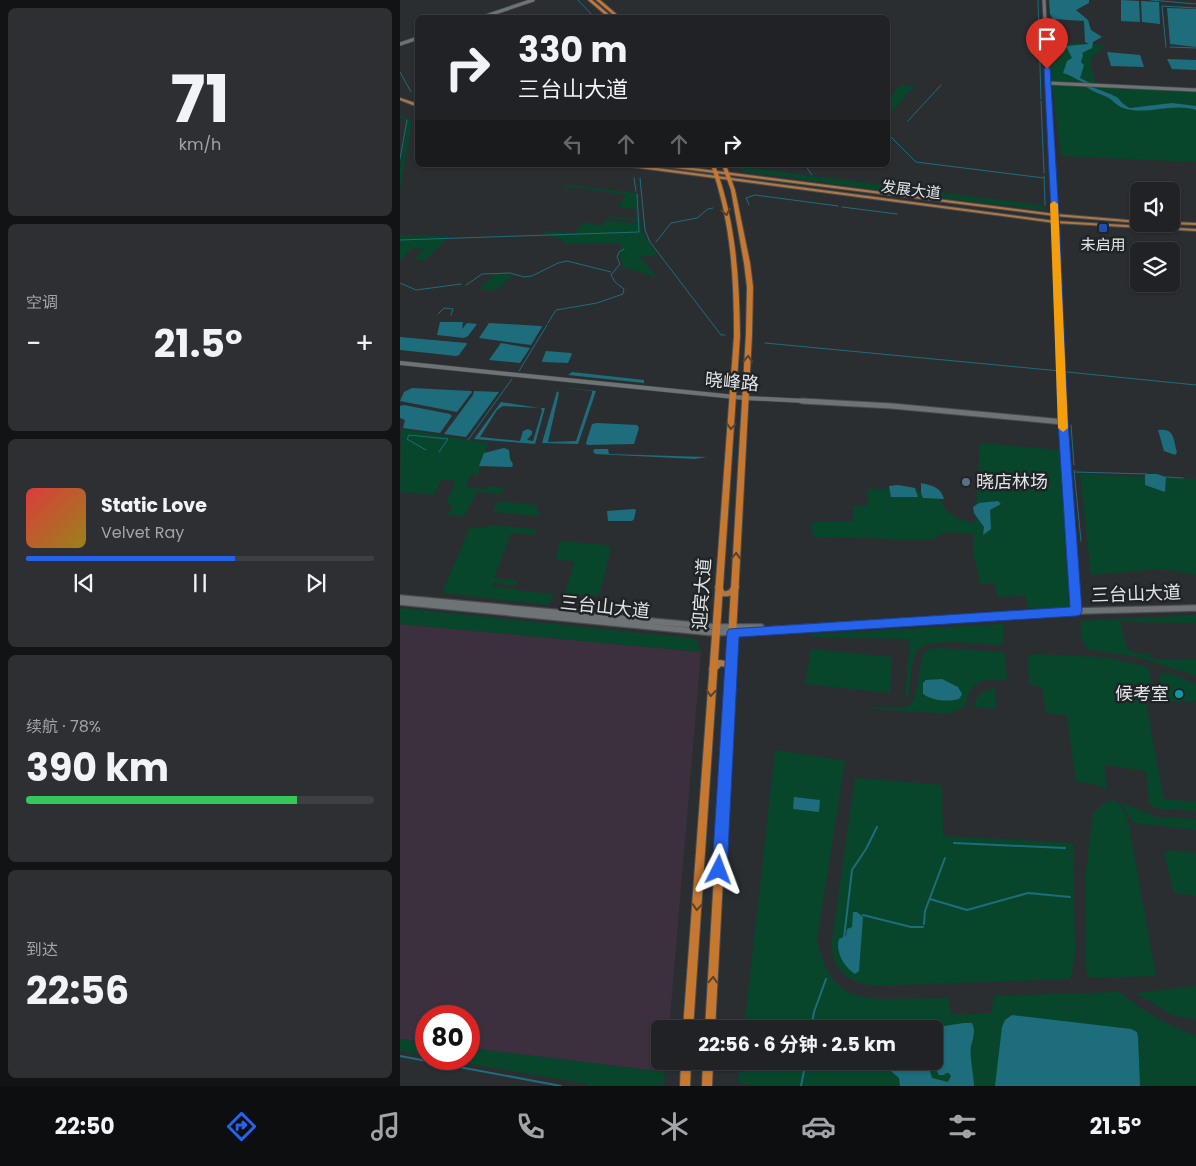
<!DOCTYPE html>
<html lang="zh">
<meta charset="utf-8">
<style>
:root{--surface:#202225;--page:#2d2f32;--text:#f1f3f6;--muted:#a2a4a7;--line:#3d3f42;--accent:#2563eb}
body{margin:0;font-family:Poppins,"Noto Sans SC",sans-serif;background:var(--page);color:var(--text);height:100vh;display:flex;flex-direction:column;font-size:19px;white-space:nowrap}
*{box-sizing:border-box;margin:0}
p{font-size:16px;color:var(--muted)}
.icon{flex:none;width:28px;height:28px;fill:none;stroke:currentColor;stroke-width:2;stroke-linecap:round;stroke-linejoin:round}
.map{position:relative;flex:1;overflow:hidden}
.details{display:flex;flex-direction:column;gap:8px;padding:8px;background:#121314;width:400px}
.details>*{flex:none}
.banner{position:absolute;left:15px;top:15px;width:475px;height:152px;border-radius:8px;box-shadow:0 1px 4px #0004,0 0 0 1px var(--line);background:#202225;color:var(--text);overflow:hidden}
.tools{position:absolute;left:730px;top:182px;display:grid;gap:10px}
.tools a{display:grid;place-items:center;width:50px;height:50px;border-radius:8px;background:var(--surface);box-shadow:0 1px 4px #0004,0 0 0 1px var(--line);font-size:25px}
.speed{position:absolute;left:15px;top:1005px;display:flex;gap:10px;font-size:25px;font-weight:700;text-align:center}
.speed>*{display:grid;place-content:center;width:65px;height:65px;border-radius:50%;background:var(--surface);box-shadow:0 1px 4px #0004,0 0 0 1px var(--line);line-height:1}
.speed .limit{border:8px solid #d22;background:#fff;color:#111}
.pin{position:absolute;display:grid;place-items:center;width:42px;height:42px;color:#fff;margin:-51px -21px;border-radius:50% 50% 50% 0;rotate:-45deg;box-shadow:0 0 5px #0007}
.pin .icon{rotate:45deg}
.me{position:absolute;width:55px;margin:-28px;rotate:3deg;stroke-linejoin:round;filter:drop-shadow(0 0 4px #0008)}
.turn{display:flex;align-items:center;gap:18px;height:105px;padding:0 20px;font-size:22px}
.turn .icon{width:65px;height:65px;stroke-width:2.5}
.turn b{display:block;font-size:35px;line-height:42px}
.lanes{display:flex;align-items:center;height:48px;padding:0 20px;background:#0003;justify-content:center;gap:25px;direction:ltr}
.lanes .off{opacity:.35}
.big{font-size:38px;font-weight:700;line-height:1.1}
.details .tile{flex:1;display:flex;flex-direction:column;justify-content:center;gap:8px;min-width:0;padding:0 18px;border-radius:8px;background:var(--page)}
.details .dial{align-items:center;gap:0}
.dial b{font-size:65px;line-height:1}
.song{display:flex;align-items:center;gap:15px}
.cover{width:60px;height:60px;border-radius:8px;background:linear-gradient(135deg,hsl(0 70% 55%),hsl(50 70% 35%))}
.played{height:5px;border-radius:2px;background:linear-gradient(90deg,var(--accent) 60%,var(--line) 60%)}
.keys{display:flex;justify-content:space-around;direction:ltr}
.heat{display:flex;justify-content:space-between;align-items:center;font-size:28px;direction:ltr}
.charge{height:8px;border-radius:4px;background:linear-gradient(90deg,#34c759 78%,var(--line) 0)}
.trip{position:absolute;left:251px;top:1020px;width:292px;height:50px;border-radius:8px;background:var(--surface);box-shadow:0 1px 4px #0004,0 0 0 1px var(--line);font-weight:700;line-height:50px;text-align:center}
.tab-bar{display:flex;height:80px;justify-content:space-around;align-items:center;background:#0d0e0f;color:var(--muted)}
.tab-bar .icon{width:35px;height:35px}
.tab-bar .on{color:var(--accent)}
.tab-bar b{font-size:22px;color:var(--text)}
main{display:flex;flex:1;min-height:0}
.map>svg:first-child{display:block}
</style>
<main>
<section class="details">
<div class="tile dial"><b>71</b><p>km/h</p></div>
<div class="tile"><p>空调</p>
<div class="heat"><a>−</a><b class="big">21.5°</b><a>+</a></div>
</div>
<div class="tile">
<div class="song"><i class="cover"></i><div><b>Static Love</b><p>Velvet Ray</p></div></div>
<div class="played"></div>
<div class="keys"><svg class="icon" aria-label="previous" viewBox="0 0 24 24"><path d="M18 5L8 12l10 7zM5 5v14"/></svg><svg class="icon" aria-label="pause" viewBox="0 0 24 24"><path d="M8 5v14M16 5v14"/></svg><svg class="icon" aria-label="next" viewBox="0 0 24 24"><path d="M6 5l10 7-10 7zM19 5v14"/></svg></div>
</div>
<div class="tile"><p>续航 · 78%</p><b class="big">390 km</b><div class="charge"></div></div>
<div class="tile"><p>到达</p><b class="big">22:56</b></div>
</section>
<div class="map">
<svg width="796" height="1086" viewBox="0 0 796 1086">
<rect width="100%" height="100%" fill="#2a2e31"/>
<!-- industrial -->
<path fill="#3c303f" d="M0,624L301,652L269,1029H260V1061H266L265,1072L69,1048V1016H26V1042L0,1039Z"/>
<!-- green -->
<path fill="#08462c" d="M647,42L706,45L691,58V68L696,83L649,81Z
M500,85L516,86L508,92L493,112L488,111V101Z
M652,85L796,91V162L661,156Z
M0,116L12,121L0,190V167L8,121L0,118Z
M335,166L639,205L646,207V210L522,196L347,172Z
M166,185L237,193L238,210L218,207L226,195L171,187L166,189Z
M237,215H240L241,230L257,255L249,257L247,255L240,257L257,277L223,267L220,256L221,243L163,244L164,240L143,233L145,231L175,233L183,222L202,226L206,220L237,224V221L210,218L211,216L236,219Z
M0,235L49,236C42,246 32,252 24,261L15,259L24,249L12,248L2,259L0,260Z
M95,274L114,275L97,289H80Z
M1,429L88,443L78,475L71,474L66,488L86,489L88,486L104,488L101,494L77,492L64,517L48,515L53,506L46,504L56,481L41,480L34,495L0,492Z
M580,443L660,450L669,608L629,610L625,596L598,597L595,584H580L573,552V534L549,532L538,535L536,540L413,537L411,522L453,521V506H468L467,489C484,489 524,487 537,497C542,501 543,506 546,510C553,518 565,521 575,524Z
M680,474L796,479V575L764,569L691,575Z
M98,501L136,505L140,516L93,512Z
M87,525L137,529L135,535L111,533L94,578L118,581L116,586L92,583L91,586C112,589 131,593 153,594L149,605L42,593L70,527L85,528Z
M160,541L207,545L211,549L199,596L165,594L174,561L156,560Z
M0,608L290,638L297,641L301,652L0,624Z
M796,615V623L720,622L727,649L734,653L750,654L751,659H796V676L738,657L690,650L683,644L680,621Z
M603,624V642L600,645C582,645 527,636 517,651C510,663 511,683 508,697H505L510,639L411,637V634Z
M539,648L602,652L605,656L607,679C601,681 596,680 590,680C573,680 566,693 566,708L553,710V714L471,709L474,707C484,706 496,709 506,707C522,703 515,662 527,650Z
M411,649L492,657L490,693L405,684Z
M632,654L703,657L746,666L749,669L754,699H745L764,799L796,802V811L759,809L749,805L746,771L704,765L707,790L691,783L676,782L667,715L646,714L642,687L629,685L628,657Z
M761,673H769L796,684V701H765C760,695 758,679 761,673Z
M595,688V709L574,707C575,696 584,690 595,688Z
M375,750L445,761L417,940C429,989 445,1000 495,999C513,999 531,998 548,998L551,1013L559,1015L591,1013L594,996L720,992C742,1012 769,1025 796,1036V1086H359L338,1083L340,1061H535V1029H344Z
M455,778L542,785L543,836L673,843L675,955L670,979L469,986C444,979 431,968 432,941Z
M713,800C721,803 725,813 728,821L756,976L689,978L686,969V871L693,813L705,803Z
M720,802L757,817L796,819V830L734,823Z
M770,850L796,853V896L774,893L765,857L766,852Z
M796,986V1020L772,1015L736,993Z
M0,1039L26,1043V1056L0,1051Z
M69,1048L265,1072L264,1086H187V1084L41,1059H69Z"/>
<!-- water -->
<path fill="#1e6d7c" d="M649,0H689V3L676,10L688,20L691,30L702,37L693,42L692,48L682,53L683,55L681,62L684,65L680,78L692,84C681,84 674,76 663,73L667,61L672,58L666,46L689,44L685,42L684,21L653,19L650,14Z
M721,0L739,1L740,22L721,21Z
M741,1L759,2L760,24L742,22Z
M767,8L796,9V47L770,44Z
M707,52L740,55L744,67L711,66Z
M767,59L796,60V70L772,69Z
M684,85C690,86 714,95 718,98C722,103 724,105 730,108L772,103L796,106V110C772,102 747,116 723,108C717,106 713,100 707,97C700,94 689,90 684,85Z
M40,322H63L62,329L67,323L77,324L68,336L64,338L37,335Z
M89,323L141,326L142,327L131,345L79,338Z
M0,337L66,343L67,344L59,355L56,356L0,350Z
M101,343L130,348L120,363L89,360Z
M146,351L171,353L172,354L168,363L143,362L142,361Z
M172,372L244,380V383L168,375Z
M156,387L196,391L178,444L142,443L157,391L159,393L148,442L176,441L192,393V391Z
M12,388L71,391L72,392L57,412L0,401L4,392Z
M74,391L99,392L66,437L44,434L73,395Z
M101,402L139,408L103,406L97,410L80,437L120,441L123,431L128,429L132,431V434L127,440L133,441L142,411L141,408H145L135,444L74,439Z
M4,405L50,414L52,416L40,433L3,428L5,420L0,418V406Z
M197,423L237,425L239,428L234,444L187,445L186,443L192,424Z
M758,430C775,428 773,439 777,452L775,455L764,451Z
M104,448L109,450L110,459L113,464L112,467L79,466L84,453Z
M195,449H208L209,454L307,457L295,459L195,454L193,451Z
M747,474H757L766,477L765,492L745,485V475Z
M521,483C531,485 541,487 544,499L523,498L521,493Z
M498,485L515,488L518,497H491L489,486Z
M598,501L601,504L590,510L591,529L583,535L584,527L574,513L573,507L579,503Z
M234,509L236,510L234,519L232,521H208L207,511Z
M542,679L558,687L562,694L559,699C548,702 533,701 523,694V683L526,680Z
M394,797L420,800L419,812L393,809Z
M453,912H457L463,917L459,971L455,974C444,967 435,952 439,939L446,936L447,929L452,927Z
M612,1015L731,1029L737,1032L738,1037L740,1086H595L602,1027L605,1020Z
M564,1023H572C576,1032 573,1038 571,1046C569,1055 574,1076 574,1086H500L499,1078L479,1061H527L532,1078L548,1082L551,1076L549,1073H546L544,1075H539L533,1064L541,1029L544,1026Z"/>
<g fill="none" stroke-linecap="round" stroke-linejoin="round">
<!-- stream-far1 -->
<path stroke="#1e6d7c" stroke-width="1" d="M178,0L195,18
M638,0L641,99
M751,0L796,4
M766,47L762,6L796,8
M770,47L796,48
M0,72L11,92
M641,101L644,173
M508,121L541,85
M488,134L516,162L644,178
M0,159L7,120
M405,165L412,175
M644,176L645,205
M234,178L236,191
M240,178L245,230L250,242L321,335H325
M349,205L346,198L355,195L438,206
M442,207L497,214
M0,240L239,232L237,194
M256,242L271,223L297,218L308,209L313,208
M0,283L16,290L61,284
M66,285L82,274L110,273L124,277L132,276L158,263L167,261L211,272
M38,314L44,308L53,309L51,315
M148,323L156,310L197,303L223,294L224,289L215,282L211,275L220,264L217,257L219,252L224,249
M365,343L660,371
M119,371L147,325
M667,372L796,385
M671,425L674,465
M68,440L112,379
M26,450L7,439L9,435L48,439L39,452
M674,470L681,541
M675,472L747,474
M766,477L783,478"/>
<!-- stream -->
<path stroke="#1e6d7c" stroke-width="2" d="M554,843L665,848
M530,899L567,910L628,893L670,897
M463,915L511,927H523
M524,924L525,911L545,858
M444,938L452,870L466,849L477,827
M411,1029L414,1012L426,979
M0,1056L161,1086
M401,1086L406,1061"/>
<!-- tertiary-far2 casing -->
<g stroke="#494c4f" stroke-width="4.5">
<path id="tertiary-far2" d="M644,0L652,175
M80,18L133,0
M0,44L18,38
M647,83L796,90"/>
</g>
<!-- tertiary-far1 casing -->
<g stroke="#494c4f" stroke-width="5">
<path id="tertiary-far1" d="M652,174L662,402
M0,363L345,398L425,402"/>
</g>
<!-- tertiary casing -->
<g stroke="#494c4f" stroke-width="7">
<path id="tertiary" d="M402,401L492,406L663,422
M662,401L676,611"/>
</g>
<!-- secondary casing -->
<g stroke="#494c4f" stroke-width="8">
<path id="secondary" d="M0,598L316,627H361
M0,602L315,633L676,611L796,608"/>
</g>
<!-- primary casing -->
<g stroke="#494c4f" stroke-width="2">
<path id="primary" d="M0,98L18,104V107L0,100Z
M222,165H234L655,221L796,229V231L655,223L224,166Z
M257,165H270L655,214L739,221V223L655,216L259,166Z
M771,222L796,223V225L769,224H771Z
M319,584L322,585L324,591C329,592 330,589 332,585H338L339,587C333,596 329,598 318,595L315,587L316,585Z
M319,660L332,662L335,670L334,672L331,673L328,672L326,667L321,666C317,670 315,673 310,671L309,669C311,665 315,661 319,660Z"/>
</g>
<!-- trunk casing -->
<g stroke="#494c4f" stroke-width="2">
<path id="trunk" d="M188,0H192L213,18H209Z
M196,0H200L221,18H217Z
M311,165H315C336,222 339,276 340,336L293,1029H283L334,336C334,276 331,222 311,165Z
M322,165H326L335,190L350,263L353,287L352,334L315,1029H305L346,334L347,287L344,263L331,190Z
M281,1061H291L290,1086H280Z
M303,1061H313L312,1086H302Z"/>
</g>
<!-- tertiary-far2 -->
<use href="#tertiary-far2" stroke="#6e7376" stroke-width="3"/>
<!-- tertiary-far1 -->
<use href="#tertiary-far1" stroke="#6e7376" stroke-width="4"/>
<!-- tertiary -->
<use href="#tertiary" stroke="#6e7376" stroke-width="5"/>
<!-- secondary -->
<use href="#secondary" stroke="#6e7376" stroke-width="5.5"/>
<!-- primary -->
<use href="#primary" fill="#b07742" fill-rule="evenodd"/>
<!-- trunk -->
<use href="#trunk" fill="#c67830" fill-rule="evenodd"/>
</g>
<!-- one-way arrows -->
<defs><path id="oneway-chevron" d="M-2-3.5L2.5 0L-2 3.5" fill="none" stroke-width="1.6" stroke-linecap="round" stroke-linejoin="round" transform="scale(1.25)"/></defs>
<g stroke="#5b412a">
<use href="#oneway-chevron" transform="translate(326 212) rotate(79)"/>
<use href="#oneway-chevron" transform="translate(348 359) rotate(-87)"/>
<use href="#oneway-chevron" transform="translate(331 426) rotate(94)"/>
<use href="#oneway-chevron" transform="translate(336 556) rotate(-88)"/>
<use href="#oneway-chevron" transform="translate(311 693) rotate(94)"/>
<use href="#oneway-chevron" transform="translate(297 907) rotate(94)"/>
<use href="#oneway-chevron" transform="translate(313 980) rotate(-87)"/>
</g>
<!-- route -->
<path fill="#2563eb" stroke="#184099" d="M647,67L650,69L660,232L668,422L682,611L680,615L676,616L339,637L327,870L324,874L319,876L314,874L312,870L327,632L329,629L670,607L658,422L652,232L644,69Z"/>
<!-- slow -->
<path fill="#f59e0b" d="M654,201L658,204L668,428L663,432L658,428L650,204Z"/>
<!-- markers -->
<rect fill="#1a4fb4" stroke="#212427" stroke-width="2" x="698" y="223" width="10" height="10" rx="2.5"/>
<circle fill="#5c6f8a" stroke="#212427" stroke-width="2" cx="566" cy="482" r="5"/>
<circle fill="#0f9aa8" stroke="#212427" stroke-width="2" cx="779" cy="694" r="5"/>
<g text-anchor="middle" stroke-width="5" stroke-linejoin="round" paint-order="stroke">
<!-- far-street labels -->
<g font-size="15" fill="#e3e6e8" stroke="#212427">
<text transform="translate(511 190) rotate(7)" y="5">发展大道</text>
</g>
<!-- far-poi labels -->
<g font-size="15" fill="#e3e6e8" stroke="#212427">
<text x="703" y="250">未启用</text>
</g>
<!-- street labels -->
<g font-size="18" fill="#e3e6e8" stroke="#212427">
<text transform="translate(332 382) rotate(5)" y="6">晓峰路</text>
<text transform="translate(302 594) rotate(-86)" y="6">迎宾大道</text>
<text transform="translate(736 594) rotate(-2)" y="6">三台山大道</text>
<text transform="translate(205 607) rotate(6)" y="6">三台山大道</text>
</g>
<!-- poi labels -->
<g font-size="18" fill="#e3e6e8" stroke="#212427" text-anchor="start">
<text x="576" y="488">晓店林场</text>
<text x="769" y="700" text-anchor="end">候考室</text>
</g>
</g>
</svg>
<div class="tools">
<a><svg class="icon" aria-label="sound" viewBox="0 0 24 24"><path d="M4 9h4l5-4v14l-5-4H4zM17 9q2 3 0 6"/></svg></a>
<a><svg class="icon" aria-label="layers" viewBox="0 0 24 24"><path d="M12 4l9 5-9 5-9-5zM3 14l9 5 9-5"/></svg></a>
</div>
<div class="speed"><div class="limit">80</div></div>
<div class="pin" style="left:647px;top:69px;background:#d93025"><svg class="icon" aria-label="arrive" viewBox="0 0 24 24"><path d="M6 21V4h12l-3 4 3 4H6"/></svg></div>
<svg class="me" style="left:319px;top:870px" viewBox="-20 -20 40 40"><path d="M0-17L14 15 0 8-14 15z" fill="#2563eb" stroke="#fff" stroke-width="4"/></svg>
<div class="trip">22:56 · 6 分钟 · 2.5 km</div>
<div class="banner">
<div class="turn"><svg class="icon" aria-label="right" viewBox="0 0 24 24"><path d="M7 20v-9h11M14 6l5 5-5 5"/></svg><div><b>330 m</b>三台山大道</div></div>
<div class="lanes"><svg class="icon off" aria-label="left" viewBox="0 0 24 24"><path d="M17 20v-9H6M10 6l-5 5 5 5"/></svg><svg class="icon off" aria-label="ahead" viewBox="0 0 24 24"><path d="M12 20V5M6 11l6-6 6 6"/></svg><svg class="icon off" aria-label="ahead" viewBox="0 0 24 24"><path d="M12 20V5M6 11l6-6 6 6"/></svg><svg class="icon" aria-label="right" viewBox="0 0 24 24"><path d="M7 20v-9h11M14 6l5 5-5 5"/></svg></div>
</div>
</div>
</main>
<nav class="tab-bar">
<b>22:50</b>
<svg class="icon on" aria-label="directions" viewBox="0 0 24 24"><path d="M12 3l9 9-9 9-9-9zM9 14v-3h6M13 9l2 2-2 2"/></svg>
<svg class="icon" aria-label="music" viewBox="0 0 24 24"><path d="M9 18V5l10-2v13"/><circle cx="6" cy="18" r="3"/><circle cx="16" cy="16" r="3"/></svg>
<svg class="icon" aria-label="phone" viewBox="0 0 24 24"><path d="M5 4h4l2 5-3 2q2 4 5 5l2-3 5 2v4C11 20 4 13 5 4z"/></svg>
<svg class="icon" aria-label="climate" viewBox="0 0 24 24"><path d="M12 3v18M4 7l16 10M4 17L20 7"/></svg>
<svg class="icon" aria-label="car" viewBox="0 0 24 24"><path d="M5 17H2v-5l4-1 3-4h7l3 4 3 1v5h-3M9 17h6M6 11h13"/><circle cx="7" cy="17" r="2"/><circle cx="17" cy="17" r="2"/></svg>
<svg class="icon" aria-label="filters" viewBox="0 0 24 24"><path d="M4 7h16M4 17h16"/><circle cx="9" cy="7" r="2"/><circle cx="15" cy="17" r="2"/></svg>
<b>21.5°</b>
</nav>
